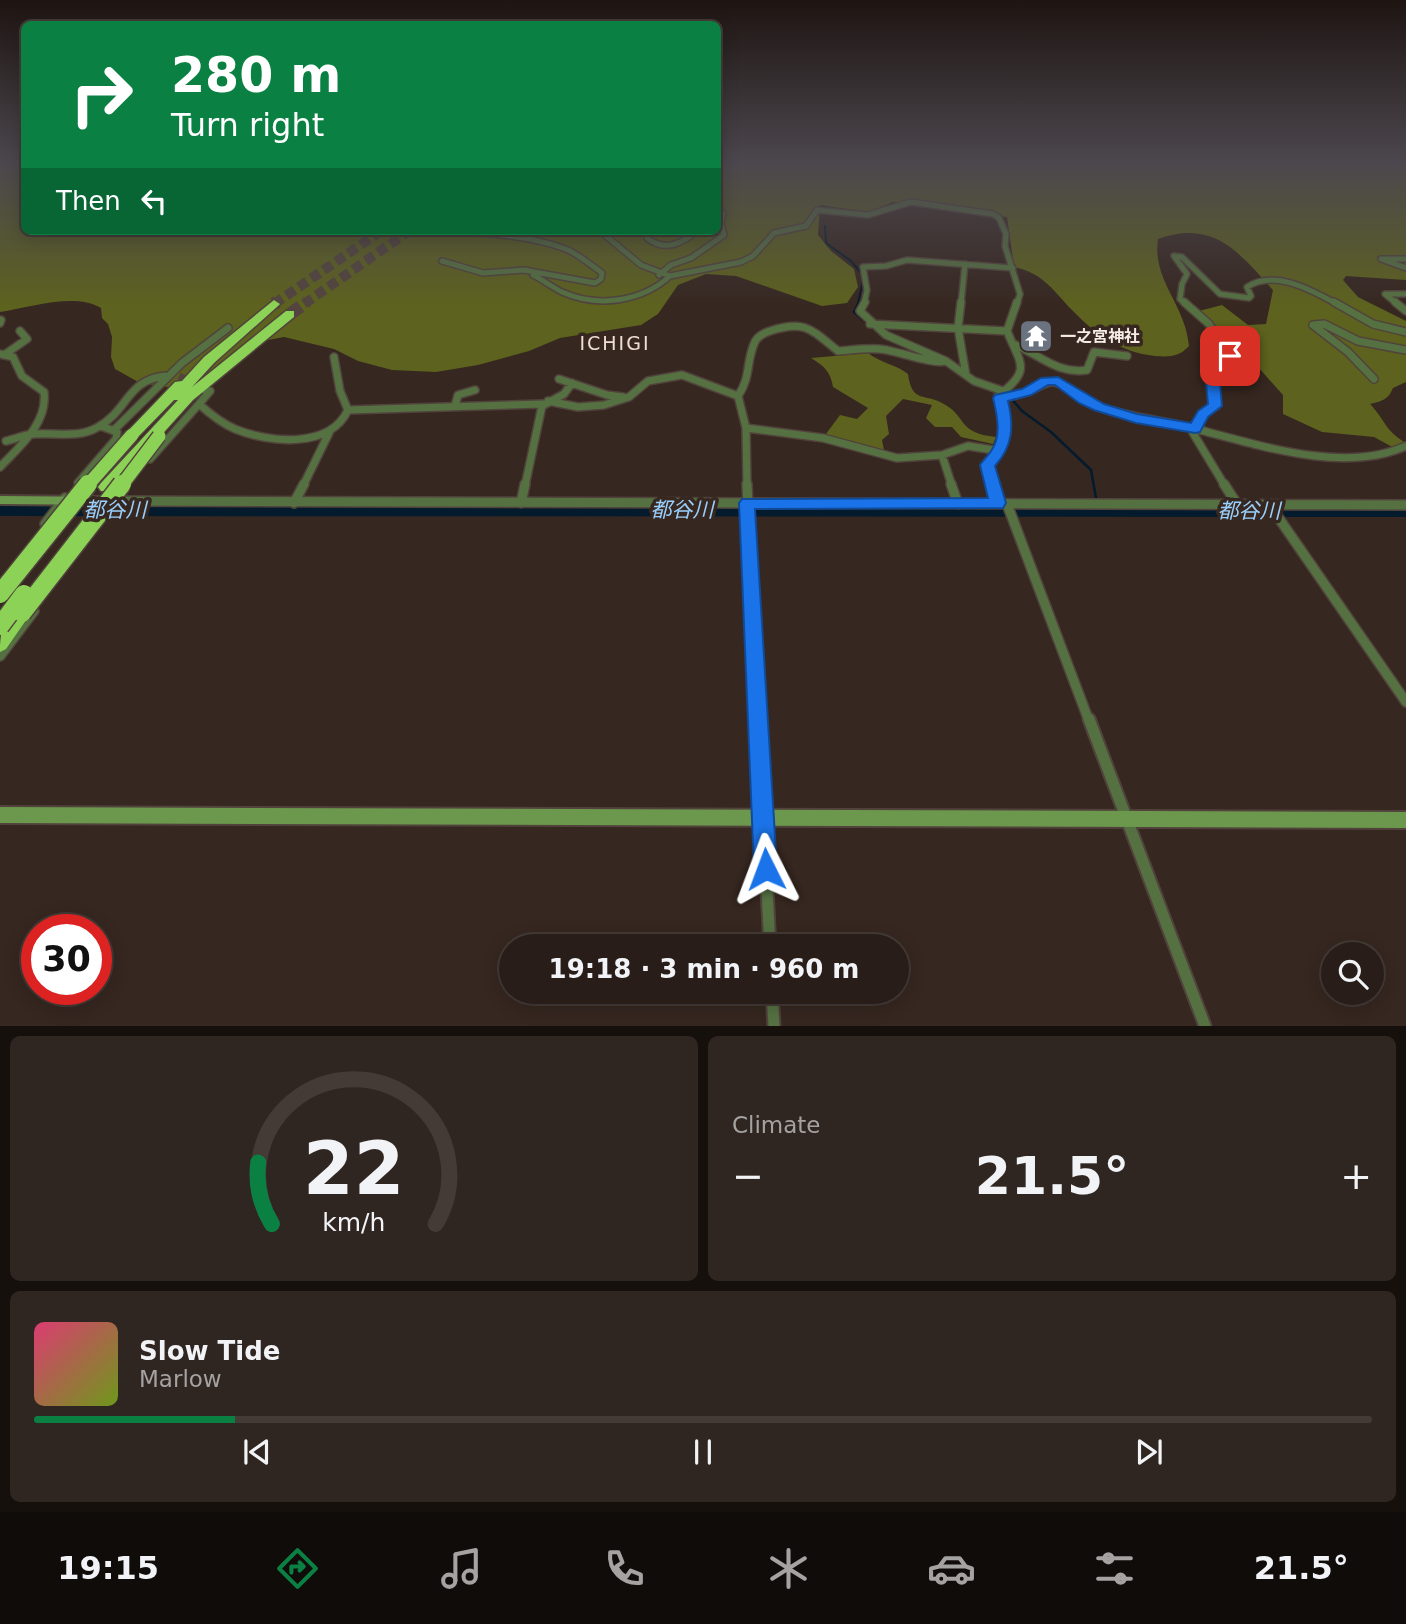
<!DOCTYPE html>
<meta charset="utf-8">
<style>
:root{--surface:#281d18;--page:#302621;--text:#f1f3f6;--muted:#a5a2a2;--line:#443b37;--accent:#0b8043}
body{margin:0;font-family:"DejaVu Sans","Noto Sans JP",sans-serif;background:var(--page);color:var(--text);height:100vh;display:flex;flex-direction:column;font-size:26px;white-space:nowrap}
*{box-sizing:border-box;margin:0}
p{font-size:23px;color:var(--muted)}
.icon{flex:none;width:38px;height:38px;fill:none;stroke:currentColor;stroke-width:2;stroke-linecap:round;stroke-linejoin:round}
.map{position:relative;height:1026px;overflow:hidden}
.drawer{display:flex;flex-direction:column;gap:10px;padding:10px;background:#16100d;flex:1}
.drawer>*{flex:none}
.banner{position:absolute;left:21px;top:21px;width:700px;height:214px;border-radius:10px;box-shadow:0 4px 18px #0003,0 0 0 2px var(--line);background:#0b8043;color:#fff;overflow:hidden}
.controls{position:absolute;left:1321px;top:942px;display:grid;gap:14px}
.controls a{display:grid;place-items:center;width:63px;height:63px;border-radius:50%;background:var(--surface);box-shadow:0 4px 18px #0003,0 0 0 2px var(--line);font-size:35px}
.speed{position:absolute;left:21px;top:914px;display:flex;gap:14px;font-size:35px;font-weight:700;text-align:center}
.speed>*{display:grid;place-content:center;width:91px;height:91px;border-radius:50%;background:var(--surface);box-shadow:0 4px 18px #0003,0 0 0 2px var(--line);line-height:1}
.speed .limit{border:10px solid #d22;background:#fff;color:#111}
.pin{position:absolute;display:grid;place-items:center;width:60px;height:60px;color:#fff;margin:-30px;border-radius:14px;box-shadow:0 4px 10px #0006}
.me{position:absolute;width:77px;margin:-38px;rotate:357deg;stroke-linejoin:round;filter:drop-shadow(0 0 5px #0008)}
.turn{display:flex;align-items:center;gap:24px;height:147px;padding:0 35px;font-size:32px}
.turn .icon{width:91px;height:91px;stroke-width:2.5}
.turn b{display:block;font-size:49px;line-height:60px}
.then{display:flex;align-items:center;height:66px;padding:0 35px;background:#0003;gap:14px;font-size:26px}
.big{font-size:52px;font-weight:700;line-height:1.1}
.drawer .widget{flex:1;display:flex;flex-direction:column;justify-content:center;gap:10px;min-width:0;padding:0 24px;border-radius:10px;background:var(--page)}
.drawer .dial{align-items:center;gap:0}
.dial svg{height:182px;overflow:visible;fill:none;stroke:var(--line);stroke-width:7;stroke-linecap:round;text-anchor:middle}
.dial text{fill:var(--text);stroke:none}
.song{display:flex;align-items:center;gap:21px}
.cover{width:84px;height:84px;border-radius:10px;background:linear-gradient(135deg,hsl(340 70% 55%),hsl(80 70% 35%))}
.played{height:7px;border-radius:4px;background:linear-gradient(90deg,var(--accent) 15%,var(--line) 15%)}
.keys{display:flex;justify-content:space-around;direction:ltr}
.heat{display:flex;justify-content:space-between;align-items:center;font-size:38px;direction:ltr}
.drawer .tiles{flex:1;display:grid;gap:10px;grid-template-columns:1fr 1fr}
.widget:last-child{grid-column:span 2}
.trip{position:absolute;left:499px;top:934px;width:410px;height:70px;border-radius:35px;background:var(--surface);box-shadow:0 4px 18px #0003,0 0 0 2px var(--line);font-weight:700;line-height:70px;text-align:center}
.tabs{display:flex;height:112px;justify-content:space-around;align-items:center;background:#100c0a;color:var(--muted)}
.tabs .icon{width:49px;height:49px}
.tabs .active{color:var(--accent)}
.tabs b{font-size:32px;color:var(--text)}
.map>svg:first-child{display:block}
</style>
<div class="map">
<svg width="1406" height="1026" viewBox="0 0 1406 1026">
<rect width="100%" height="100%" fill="#362720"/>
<!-- forest -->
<path fill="#5d621e" d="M0,163H24V231H718V163H1406V280L1346,276L1343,280L1358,297L1406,321V382L1393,388C1388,400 1382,401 1370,404C1386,421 1384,429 1404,442L1396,449L1374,437L1322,432L1283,414V395L1258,367L1226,348L1195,312L1222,305L1248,325L1266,324L1273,290C1239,253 1215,219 1158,239C1152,281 1185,303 1189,346C1179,357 1170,357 1155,356C1120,352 1096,335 1072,310C1054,291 1042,272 1014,267L1007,217L893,202L868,212L820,205L818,235L831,251L854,269L858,287L847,303L822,306L736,276L706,274L678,285L658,314L641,325L560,338L529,351L478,365L436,372L392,370L358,361L334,349L284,337L268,340L200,382L175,388L140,383L115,369L111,357L112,337L108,324L102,318L101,308C74,292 29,308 0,312Z
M868,353C881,363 897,365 908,374C912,403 923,393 942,403C968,416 956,433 996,437L993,444L961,437L952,427H935L926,418L932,405L903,399L886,416L889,434L882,440L885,455L823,438L840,415L857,419L868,408L833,387C831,372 823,365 811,358Z"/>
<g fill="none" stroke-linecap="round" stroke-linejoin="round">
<!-- stream-far1 -->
<path stroke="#041b2d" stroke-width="2" d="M825,226L826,243L851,261L862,274
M858,304L863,280"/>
<!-- stream -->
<path stroke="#041b2d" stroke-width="2.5" d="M859,302L854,312L879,333
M1010,397L1022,411L1051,432L1091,470L1096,498"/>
<!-- river -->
<path fill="#041b2d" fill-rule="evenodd" d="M0,504L1406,505V517L0,516Z"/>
<!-- street-tunnel -->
<path stroke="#53453e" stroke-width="7" stroke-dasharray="7 3.5" stroke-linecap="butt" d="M179,376L204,389"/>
<!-- highway-tunnel-far1 -->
<path stroke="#53453e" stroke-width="10" stroke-dasharray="10 5" stroke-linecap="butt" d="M274,304L381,231
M304,304L409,231"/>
<!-- highway-tunnel -->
<path stroke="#53453e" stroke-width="13" stroke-dasharray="13 7" stroke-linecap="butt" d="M274,304L277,302
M290,314L307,302"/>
<!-- street-far3 casing -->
<g stroke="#51433c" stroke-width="8">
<path id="street-far3" d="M600,231L641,265L670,276L741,262L753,256L774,233L806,226L817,210L868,215L911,202L993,214L999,218L1006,234L1005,246L1020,294L1017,304
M649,231L647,238C665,252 681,244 697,231
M442,232C481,232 529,235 566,249C578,254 591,265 602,273L601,279L595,283L524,270L483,273L442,261
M1406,259H1381L1406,268
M533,275C543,280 552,287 562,292C598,308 641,302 670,276
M659,275L671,265L691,258L724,235L721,223L723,213L718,210
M864,304L867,290L863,267L886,266L907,260L1013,268
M961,304L965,264
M1186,304L1180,299L1182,284L1187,274L1174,256L1182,257L1220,294L1249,298L1251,296L1247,287C1275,269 1311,290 1337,304
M1397,304L1385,294H1406"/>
</g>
<!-- street-far2 casing -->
<g stroke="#51433c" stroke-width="10">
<path id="street-far2" d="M865,302L860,311L886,335L946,361L974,381L1003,391
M961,302L958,328L966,375
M1184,302L1209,324L1229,356L1213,382L1216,406L1203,414L1193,433L1225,486
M1334,302L1373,324L1406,332
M1395,302L1406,311
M0,323L1,320
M870,324L1007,331
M1013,344C1039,354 1058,375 1087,370L1094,352L1127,356
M0,354L13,357L22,376L44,392C48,423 20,446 0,467
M4,355L27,339L20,331
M559,379L607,395L623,397
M1374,379L1348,352L1313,325L1324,324L1358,341L1406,350
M205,390L210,391L199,404C210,414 221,423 235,429C269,443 330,449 348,410L340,391L334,357
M1000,398C1009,396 1018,395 1026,392C1034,390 1042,383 1051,382C1063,380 1088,403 1102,408C1133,418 1165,421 1196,429C1258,445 1345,474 1406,446
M548,401L578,407L604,405L629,397L648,381L682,375L738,396
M455,406L458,395L475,390
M348,410L543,404
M746,428L823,438L897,458L942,455L968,446L1000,451
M114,430L182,363L228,328
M6,441C15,439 24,435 33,434C55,432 78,439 98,427C128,411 127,379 166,376
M942,455L952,486
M150,459L199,404
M78,483L116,439L117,432L101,426
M303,486L329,433
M525,486L542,406L564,394L572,383
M747,486L746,428L738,396C751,377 746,363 754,344C756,337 764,333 770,331C805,319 812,330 838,351C851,350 865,348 879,349C897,350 932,365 946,361
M993,486L987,465C1008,445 1007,423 998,396C1032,370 1021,365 1007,331L1017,302"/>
</g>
<!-- street-far1 casing -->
<g stroke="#51433c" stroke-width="12">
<path id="street-far1" d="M747,484L758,721
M951,484L958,504
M992,484L998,503
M1224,484L1237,504
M117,501L1406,505
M294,503L304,484
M521,503L525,484
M1007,504L1089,721
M1269,504L1406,702
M45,524L65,498
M0,656L34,611"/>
</g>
<!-- street casing -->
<g stroke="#51433c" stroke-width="15">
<path id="street" d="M758,719L770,947
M1089,719L1205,1026
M772,992L774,1026"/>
</g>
<!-- secondary casing -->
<g stroke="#51433c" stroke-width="4">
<path id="secondary" d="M0,496L113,497L119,501L113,505L0,504Z
M0,807L1406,812V828L0,823Z"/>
</g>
<!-- highway casing -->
<g stroke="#51433c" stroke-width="3">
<path id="highway" d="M274,300L280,304L278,306L214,363L192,387L286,311H294V317L193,400L111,491H101L98,487L101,483L178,400H174L137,438H127L125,435L127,432L175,382L182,381L204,357Z
M22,606L28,608L31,613L6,649L0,652C0,634 3,612 22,606Z"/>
</g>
<!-- street-far3 -->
<use href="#street-far3" stroke="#557142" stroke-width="5"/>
<!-- street-far2 -->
<use href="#street-far2" stroke="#557142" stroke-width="7"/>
<!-- street-far1 -->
<use href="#street-far1" stroke="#557142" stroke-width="9"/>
<!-- street -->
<use href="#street" stroke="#557142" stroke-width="11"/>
<!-- secondary -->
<use href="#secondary" fill="#6b984c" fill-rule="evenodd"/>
<!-- highway -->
<use href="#highway" fill="#8cd256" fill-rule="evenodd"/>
<!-- highway-bridge-far1 casing -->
<g stroke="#51433c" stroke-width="16" stroke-linecap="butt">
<path id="highway-bridge-far1" d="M87,486L132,435
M121,486L159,436"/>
</g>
<!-- highway-bridge casing -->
<g stroke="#51433c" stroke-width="21" stroke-linecap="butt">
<path id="highway-bridge" d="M0,594L88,484
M22,613L122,484
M0,626L24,594"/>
</g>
<!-- highway-bridge-far1 -->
<use href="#highway-bridge-far1" stroke="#8cd256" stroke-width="13"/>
<!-- highway-bridge -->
<use href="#highway-bridge" stroke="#8cd256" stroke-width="18"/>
</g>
<!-- sky -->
<linearGradient id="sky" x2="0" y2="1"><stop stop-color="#1e1512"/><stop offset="0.53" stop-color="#4c474e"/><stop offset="1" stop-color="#4c474e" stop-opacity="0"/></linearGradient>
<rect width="1406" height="307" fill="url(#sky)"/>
<!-- route -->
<path fill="#1a73e8" stroke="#114b97" stroke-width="2" d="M1230,352L1236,356L1220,382L1222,406L1208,417L1200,432L1195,433L1136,423L1094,410L1079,403L1055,385H1048L1031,395L1008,401C1014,426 1013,446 995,466L1006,503L1003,508L755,509L777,869L774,877L766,881L758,877L754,869L739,503L742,499L988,498L980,465C983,460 988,456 991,451C1002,436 997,415 993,398L995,395L1022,389L1041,378L1058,377L1104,404L1137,414L1191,423L1198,411L1208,404L1206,382L1225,353Z"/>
<!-- icons -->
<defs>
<g id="temple-square" transform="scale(1.75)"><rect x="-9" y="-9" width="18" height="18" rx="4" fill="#6b7280" stroke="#362720"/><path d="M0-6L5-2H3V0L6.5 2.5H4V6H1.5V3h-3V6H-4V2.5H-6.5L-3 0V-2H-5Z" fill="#fff"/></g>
</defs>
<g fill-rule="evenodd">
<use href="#temple-square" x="1036" y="336"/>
</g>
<g text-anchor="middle" stroke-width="7" stroke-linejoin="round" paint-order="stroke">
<!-- far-poi labels -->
<g font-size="16" font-weight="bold" fill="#f6ece7" stroke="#362720" text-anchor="start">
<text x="1060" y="342">一之宮神社</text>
</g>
<!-- far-quarter labels -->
<g font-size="19" letter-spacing="2" fill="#f0dcd2" stroke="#362720">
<text x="615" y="350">ICHIGI</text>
</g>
<!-- water labels -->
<g font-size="21" font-style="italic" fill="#99cffc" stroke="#362720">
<text x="115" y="517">都谷川</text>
<text x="682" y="517">都谷川</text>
<text x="1249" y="518">都谷川</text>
</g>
</g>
</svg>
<div class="controls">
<a><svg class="icon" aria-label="search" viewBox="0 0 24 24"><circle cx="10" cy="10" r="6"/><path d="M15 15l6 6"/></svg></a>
</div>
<div class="speed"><div class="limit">30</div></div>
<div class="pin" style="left:1230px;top:356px;background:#d93025"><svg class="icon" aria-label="arrive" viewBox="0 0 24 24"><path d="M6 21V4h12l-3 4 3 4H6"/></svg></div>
<svg class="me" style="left:766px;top:869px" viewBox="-20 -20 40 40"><path d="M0-17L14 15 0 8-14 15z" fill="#1a73e8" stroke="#fff" stroke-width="4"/></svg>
<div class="trip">19:18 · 3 min · 960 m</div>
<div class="banner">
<div class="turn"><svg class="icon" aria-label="right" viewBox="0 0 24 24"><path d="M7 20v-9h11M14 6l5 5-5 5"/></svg><div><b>280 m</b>Turn right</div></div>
<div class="then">Then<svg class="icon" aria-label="left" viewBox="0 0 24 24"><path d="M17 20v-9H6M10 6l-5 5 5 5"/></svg></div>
</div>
</div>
<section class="drawer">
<div class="tiles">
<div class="widget dial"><svg viewBox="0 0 100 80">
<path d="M14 69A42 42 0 1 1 86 69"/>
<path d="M14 69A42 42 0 0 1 8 42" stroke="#0b8043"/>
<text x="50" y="56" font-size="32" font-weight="700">22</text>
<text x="50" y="72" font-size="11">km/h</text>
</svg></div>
<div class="widget"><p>Climate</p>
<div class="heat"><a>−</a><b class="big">21.5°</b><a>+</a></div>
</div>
<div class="widget">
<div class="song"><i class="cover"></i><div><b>Slow Tide</b><p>Marlow</p></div></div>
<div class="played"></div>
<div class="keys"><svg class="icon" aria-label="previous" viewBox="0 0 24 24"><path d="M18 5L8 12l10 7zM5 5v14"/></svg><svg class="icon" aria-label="pause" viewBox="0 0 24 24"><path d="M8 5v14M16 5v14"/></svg><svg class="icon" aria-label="next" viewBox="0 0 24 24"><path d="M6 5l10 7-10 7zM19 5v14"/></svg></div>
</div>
</div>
</section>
<nav class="tabs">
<b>19:15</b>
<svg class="icon active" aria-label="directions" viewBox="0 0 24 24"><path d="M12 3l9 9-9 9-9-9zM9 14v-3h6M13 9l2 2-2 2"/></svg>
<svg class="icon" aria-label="music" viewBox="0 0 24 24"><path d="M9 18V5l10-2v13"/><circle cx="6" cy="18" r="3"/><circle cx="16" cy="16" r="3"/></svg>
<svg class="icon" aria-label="phone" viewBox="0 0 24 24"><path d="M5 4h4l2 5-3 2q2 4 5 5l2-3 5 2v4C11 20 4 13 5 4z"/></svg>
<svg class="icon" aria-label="climate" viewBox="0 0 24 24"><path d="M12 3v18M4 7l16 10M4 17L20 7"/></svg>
<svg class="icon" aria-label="car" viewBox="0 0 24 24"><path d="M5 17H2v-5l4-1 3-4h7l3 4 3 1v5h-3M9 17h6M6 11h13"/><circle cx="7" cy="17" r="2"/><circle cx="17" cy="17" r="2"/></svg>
<svg class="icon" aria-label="filters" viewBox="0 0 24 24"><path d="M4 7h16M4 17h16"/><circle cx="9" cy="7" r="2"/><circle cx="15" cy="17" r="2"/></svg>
<b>21.5°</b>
</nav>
